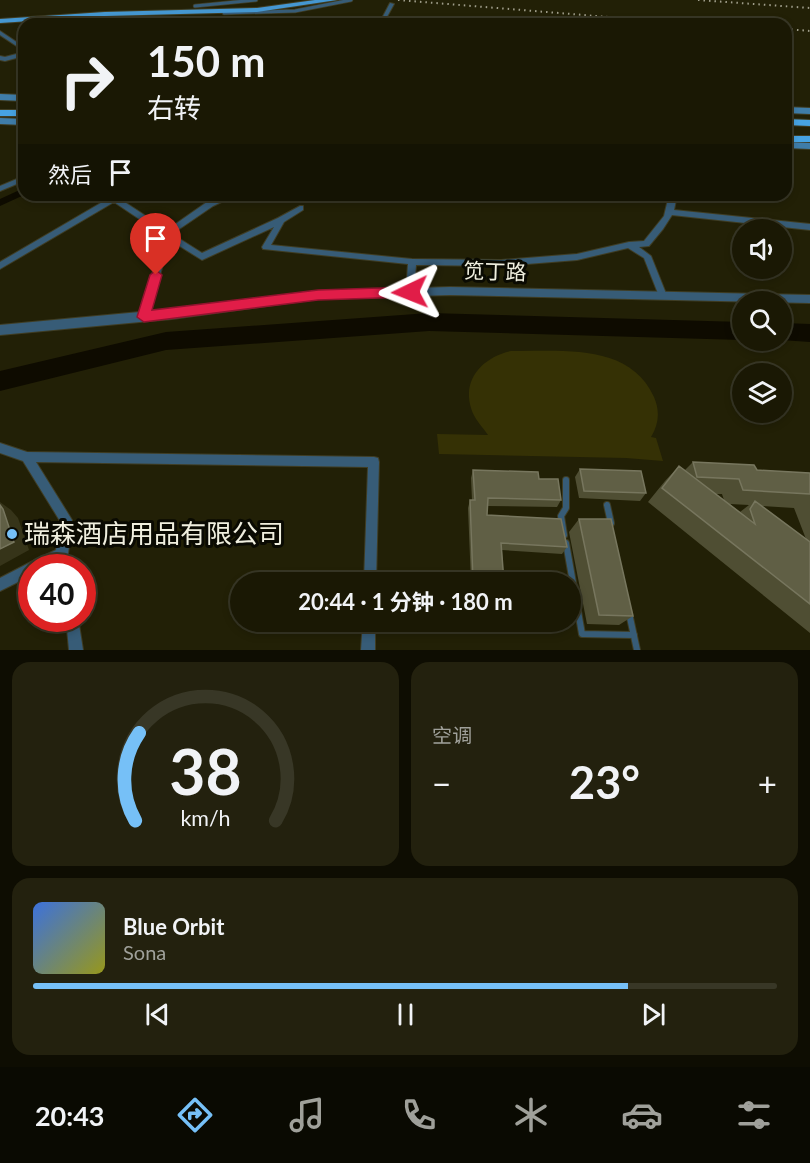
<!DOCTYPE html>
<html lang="zh">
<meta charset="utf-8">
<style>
:root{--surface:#1a1804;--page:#23210e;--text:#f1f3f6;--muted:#9fa09a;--line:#383726;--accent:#76c0f7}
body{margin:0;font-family:Lato,"Noto Sans SC",sans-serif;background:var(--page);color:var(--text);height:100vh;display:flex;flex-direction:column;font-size:22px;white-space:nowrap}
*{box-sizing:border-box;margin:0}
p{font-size:20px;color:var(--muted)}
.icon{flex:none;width:33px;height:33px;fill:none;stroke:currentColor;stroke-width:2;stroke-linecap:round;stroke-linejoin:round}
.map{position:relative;height:650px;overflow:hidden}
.drawer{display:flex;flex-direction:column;gap:12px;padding:12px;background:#0e0d02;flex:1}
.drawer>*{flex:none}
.banner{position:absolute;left:18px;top:18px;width:774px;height:183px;border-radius:18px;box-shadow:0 3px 9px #0003,0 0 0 2px var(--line);background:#1a1804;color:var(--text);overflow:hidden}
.controls{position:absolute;left:732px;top:219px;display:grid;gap:12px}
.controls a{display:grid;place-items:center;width:60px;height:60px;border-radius:50%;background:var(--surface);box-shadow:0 3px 9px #0003,0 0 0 2px var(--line);font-size:30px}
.speed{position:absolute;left:18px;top:554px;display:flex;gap:12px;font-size:30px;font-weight:700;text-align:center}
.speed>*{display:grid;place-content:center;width:78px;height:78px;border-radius:50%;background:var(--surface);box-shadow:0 3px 9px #0003,0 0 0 2px var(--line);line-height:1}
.speed .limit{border:9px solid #d22;background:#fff;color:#111}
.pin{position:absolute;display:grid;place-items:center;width:51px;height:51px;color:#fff;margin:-62px -26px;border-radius:50% 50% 50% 0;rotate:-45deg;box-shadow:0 0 6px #0007}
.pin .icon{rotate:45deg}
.me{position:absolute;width:66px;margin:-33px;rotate:268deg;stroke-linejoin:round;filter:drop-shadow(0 0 4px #0008)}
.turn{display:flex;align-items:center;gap:21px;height:126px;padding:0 30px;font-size:27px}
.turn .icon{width:78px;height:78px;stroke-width:2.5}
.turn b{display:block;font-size:42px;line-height:51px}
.then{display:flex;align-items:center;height:57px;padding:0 30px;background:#0003;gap:12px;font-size:22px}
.big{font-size:45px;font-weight:700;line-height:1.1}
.drawer .widget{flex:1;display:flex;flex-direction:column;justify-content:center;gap:9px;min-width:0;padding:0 21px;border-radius:18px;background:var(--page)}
.drawer .dial{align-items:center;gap:0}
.dial svg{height:156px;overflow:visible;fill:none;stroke:var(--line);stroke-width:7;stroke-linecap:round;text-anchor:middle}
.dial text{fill:var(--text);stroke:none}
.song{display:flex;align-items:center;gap:18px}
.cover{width:72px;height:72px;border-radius:9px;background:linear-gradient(135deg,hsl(220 70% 55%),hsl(60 70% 35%))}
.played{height:6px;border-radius:3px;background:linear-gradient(90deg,var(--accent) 80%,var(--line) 80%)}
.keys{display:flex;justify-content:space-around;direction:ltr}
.heat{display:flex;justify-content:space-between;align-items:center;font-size:33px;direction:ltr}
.drawer .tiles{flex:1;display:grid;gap:12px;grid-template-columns:1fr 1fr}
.widget:last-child{grid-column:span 2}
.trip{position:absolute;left:230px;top:572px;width:351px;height:60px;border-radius:30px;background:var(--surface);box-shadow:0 3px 9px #0003,0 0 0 2px var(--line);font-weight:700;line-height:60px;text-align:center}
.tab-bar{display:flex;height:96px;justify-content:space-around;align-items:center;background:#0a0a02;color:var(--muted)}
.tab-bar .icon{width:42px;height:42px}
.tab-bar .current{color:var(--accent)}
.tab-bar b{font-size:27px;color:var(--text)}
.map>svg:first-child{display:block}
</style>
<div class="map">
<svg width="810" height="650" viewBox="0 0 810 650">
<rect width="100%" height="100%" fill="#222006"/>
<!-- green -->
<path fill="#353105" d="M511,351C560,352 629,342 654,397C660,411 659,424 651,437L656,438L663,461L626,458L439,454L437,434L488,435C482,426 474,419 471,408C462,378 484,357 511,351Z"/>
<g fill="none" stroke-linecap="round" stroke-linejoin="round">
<!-- canal -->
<path fill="#0e0b00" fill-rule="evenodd" d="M24,188V195L0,206V199Z"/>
<!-- river -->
<path fill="#0e0b00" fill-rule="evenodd" d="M429,313L742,322V340L429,331L166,350L0,391V371L166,332Z
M782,323L810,324V342L781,340Z"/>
<!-- service-far1 casing -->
<g stroke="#3f3d24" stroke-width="4.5">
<path id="service-far1" d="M195,6L256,0
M224,13L295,11L351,0"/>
</g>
<!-- service casing -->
<g stroke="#3f3d24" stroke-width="8">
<path id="service" d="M607,505L611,523
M564,535L561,516L566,508V480
M566,543L582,634L634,635
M629,613L637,650"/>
</g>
<!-- minor casing -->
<g stroke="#3f3d24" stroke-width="2">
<path id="minor" d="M390,3L394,4L383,24H379Z
M0,31L24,47V51L0,35Z
M24,52V56L5,61L0,60V56L5,57Z
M24,176V181L0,191V186Z
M225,195H236L213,206L172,234L202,253L278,218L300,206H303V210L284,222L271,245L412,259L501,260L577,254L629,242L644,241L664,216L669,195H677L674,210L810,224V230L672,215L663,229L649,246L639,247L651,256L667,296L663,299L659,296L644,258L628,248L577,260L501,266L416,265L414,292L410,295L406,292L408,264L263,249L262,247L274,227L202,260L170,240L148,317L144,320L140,317L163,235L114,202L0,269V262L111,197H117L167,230L207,202Z
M0,443L27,452L374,457L378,458L379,462L376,582H364L368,467L36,462L72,520L68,554L70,567H58L57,562L47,567H32V575L0,591V578L29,563L56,550L60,521L23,461L0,453Z
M66,618H78L83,650H69Z
M363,621H375V650H361Z"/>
</g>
<!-- tertiary casing -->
<g stroke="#3f3d24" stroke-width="2">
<path id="tertiary" d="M450,287L810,295V303L450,295L318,299L172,319L0,335V325L172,309L318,291Z"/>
</g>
<!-- secondary casing -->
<g stroke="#3f3d24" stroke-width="2">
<path id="secondary" d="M0,94L24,95V101L0,100Z
M786,107L810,108V114L786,113Z
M0,118L24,119V125L0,124Z
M786,142L810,143V149L786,148Z"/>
</g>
<!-- primary casing -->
<g stroke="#3f3d24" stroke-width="2">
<path id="primary" d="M315,0H337L257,12L105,16L0,23V19L105,12L257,8Z"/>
</g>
<!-- trunk casing -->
<g stroke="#3f3d24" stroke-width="2">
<path id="trunk" d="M0,110H24V116H0Z
M786,119L810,120V126L786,125Z
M786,136H810V142H786Z"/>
</g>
<!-- service-far1 -->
<use href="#service-far1" stroke="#375c77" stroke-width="3"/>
<!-- service -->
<use href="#service" stroke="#375c77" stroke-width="6"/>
<!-- minor -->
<use href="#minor" fill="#375c77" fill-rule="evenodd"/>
<!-- tertiary -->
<use href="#tertiary" fill="#375c77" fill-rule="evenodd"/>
<!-- secondary -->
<use href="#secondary" fill="#3f7da9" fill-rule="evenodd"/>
<!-- primary -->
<use href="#primary" fill="#4597d1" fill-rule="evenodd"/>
<!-- trunk -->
<use href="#trunk" fill="#47a3e2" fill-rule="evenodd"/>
<!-- rail -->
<path stroke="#a09e8b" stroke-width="2" stroke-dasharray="1.5 4" stroke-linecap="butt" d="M398,0L695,24
M698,0L810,8
M687,22L717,24
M786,29L810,31"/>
</g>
<!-- wall -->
<path fill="#4f4e33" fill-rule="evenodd" d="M693,462L757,470L810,473V633L648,502L665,481L679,466L685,470ZM716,494H722L724,500ZM730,504L749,505L740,512ZM762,506L794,508L806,539Z
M580,469L646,493L640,501L579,498L575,477Z
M473,470L539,479L561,500L557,507L487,506V515L567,547L562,554L502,550L504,582H471L468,508L470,500H472L471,478Z
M579,519L633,616L619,625L587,624L569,532Z"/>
<!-- shaded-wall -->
<path fill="#363419" d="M0,502L11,510L18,518L29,550L0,566Z"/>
<!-- building -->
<path fill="#605f45" stroke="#77765e" stroke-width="1.5" d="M693,462L754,465L757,470L810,473V494L743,490L739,479L697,477Z
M679,466L755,524L750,509L755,501L810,542V604L662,488Z
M580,469L641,471L646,493L584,491Z
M473,470L538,472L539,479H558L561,500L488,498L487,515L561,519L567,547L501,543L504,582L473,581L470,500H475Z
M0,505L3,509L14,542L0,549Z
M579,519H611L633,616L599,615Z"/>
<!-- route -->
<path fill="#e11d48" stroke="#92132f" stroke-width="1.5" d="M156,270L162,275L152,310L318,290L410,287L416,292L410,297L318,300L144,322L137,317L150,275Z"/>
<!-- markers -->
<circle fill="#76c0f7" stroke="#0a0a02" stroke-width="2" cx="12" cy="534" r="6"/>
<g text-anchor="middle" stroke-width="6" stroke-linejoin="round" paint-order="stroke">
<!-- street labels -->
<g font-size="21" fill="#f0efdf" stroke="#0a0a02">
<text transform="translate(495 272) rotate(2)" y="7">笕丁路</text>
</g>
<!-- near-poi labels -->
<g font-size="26" fill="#f0efdf" stroke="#0a0a02" text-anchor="start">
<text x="24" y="543">瑞森酒店用品有限公司</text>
</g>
</g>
</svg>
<div class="controls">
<a><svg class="icon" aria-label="sound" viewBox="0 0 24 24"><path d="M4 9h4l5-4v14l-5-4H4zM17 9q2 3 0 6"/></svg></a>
<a><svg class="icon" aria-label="search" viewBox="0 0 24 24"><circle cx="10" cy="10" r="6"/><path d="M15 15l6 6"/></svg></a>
<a><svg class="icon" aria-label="layers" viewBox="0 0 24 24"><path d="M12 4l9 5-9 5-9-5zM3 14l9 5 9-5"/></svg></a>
</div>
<div class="speed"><div class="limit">40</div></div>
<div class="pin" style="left:156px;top:275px;background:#d93025"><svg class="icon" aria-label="arrive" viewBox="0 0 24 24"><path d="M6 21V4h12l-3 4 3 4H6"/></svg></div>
<svg class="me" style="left:410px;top:292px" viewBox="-20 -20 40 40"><path d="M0-17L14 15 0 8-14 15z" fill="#e11d48" stroke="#fff" stroke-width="4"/></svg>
<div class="trip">20:44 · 1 分钟 · 180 m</div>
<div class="banner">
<div class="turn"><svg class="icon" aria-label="right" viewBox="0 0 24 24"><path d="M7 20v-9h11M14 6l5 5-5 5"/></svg><div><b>150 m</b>右转</div></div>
<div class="then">然后<svg class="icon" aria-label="arrive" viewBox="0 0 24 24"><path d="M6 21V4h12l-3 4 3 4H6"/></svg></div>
</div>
</div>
<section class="drawer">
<div class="tiles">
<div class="widget dial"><svg viewBox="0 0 100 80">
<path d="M14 69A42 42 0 1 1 86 69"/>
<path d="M14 69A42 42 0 0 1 16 24" stroke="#76c0f7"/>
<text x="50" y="56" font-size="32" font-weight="700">38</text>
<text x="50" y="72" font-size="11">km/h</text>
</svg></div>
<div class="widget"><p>空调</p>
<div class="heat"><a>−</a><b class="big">23°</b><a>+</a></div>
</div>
<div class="widget">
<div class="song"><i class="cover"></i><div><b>Blue Orbit</b><p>Sona</p></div></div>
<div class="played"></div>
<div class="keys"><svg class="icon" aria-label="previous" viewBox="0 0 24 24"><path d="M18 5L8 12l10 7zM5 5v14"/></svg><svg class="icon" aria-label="pause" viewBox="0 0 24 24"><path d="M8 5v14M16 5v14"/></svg><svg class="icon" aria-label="next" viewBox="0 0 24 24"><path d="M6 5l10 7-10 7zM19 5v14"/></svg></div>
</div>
</div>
</section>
<nav class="tab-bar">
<b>20:43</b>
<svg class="icon current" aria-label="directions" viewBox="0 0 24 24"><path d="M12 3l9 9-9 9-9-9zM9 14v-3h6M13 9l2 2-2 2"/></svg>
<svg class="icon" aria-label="music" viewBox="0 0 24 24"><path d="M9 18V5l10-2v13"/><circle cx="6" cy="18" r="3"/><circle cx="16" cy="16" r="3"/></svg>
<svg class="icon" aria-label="phone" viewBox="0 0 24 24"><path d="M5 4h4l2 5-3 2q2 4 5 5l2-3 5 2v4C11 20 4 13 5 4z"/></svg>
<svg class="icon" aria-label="climate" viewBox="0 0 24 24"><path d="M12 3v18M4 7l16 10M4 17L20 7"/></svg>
<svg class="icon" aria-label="car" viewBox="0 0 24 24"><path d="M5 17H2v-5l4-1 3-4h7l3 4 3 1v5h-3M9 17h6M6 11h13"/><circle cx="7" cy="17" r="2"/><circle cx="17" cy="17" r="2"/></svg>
<svg class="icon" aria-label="filters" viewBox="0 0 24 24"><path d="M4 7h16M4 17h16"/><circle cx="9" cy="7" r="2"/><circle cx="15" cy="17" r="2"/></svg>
</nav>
